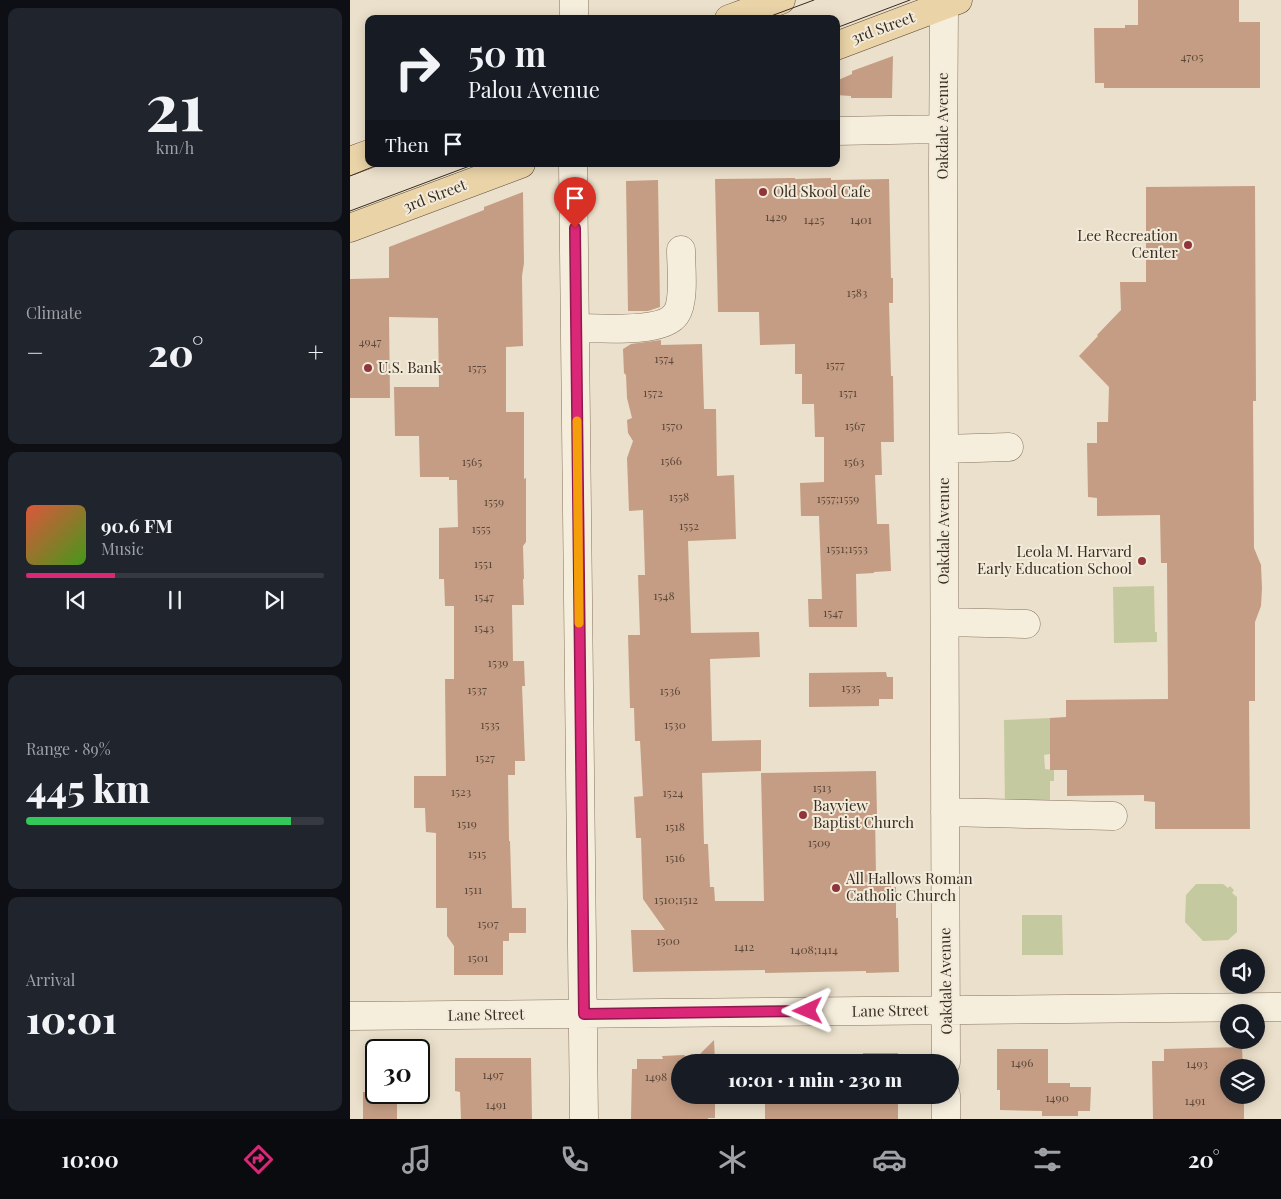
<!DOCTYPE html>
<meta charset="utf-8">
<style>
:root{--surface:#171b24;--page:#20242c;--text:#f1f3f6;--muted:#9ea1a6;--line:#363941;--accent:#db2777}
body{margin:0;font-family:"Playfair Display",serif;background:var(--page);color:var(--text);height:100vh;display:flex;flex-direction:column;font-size:19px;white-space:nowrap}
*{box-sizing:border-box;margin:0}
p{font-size:16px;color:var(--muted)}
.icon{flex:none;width:28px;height:28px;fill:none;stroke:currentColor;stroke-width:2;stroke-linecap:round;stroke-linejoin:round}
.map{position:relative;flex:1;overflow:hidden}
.drawer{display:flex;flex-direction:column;gap:8px;padding:8px;background:#0d0f14;width:350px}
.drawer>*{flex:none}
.top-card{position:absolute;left:15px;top:15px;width:475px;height:152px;border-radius:10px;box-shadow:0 2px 12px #0003;background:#171b24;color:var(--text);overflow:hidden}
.buttons{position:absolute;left:870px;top:949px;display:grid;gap:10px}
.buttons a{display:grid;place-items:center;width:45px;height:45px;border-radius:50%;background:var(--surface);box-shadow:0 2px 12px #0003;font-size:25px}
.speed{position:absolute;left:15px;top:1039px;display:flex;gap:10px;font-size:25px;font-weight:700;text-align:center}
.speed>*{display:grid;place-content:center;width:65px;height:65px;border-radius:50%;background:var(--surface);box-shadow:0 2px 12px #0003;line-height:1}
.speed .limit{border:2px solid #111;border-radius:8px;background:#fff;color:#111}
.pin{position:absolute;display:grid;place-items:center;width:42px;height:42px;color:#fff;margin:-51px -21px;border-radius:50% 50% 50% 0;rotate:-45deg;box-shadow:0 0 5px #0007}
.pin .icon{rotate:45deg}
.me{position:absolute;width:55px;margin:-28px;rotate:269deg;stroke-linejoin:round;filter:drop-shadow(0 0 4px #0008)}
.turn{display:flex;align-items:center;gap:18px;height:105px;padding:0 20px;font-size:22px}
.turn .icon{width:65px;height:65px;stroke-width:2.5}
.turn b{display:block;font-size:35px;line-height:42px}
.then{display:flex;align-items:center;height:48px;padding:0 20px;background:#0003;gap:10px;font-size:19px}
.big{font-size:38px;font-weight:800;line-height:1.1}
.drawer .widget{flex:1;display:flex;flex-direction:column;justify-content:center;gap:8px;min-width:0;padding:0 18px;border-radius:10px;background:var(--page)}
.drawer .dial{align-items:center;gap:0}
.dial b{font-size:65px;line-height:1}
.song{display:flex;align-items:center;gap:15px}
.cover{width:60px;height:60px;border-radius:8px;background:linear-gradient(135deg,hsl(10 70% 55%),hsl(100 70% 35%))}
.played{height:5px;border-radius:2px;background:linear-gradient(90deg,var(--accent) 30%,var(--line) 30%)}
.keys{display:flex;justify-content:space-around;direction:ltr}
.heat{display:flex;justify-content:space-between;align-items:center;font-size:28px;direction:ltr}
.charge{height:8px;border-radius:4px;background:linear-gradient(90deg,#34c759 89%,var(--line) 0)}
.trip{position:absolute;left:321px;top:1054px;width:288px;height:50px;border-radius:25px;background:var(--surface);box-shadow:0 2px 12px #0003;font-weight:800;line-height:50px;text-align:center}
.dock{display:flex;height:80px;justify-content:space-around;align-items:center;background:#090b0e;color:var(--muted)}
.dock .icon{width:35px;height:35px}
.dock .current{color:var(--accent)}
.dock b{font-size:22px;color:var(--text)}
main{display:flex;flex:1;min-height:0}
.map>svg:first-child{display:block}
</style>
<main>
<section class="drawer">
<div class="widget dial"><b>21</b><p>km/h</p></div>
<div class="widget"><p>Climate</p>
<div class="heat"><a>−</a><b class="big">20°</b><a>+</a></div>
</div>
<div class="widget">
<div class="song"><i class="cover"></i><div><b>90.6 FM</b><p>Music</p></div></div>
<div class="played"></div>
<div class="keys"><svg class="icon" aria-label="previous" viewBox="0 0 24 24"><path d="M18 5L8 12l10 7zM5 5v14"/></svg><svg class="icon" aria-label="pause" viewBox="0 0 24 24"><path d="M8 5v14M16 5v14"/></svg><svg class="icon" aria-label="next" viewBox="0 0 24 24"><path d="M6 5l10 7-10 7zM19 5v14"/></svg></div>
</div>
<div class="widget"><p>Range · 89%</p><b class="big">445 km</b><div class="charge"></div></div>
<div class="widget"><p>Arrival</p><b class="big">10:01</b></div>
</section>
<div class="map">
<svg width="931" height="1119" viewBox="0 0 931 1119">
<rect width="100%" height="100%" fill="#ebe0cb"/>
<!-- green -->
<path fill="#c5c99f" d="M804,586L805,632H807V642L764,643L763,587Z
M700,718V754L694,755L695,769L704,770V781H700V810L655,811L654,720Z
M846,884H873L878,888L880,886L884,890L882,893L887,897V932L878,940L853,941L835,922L836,895Z
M672,915H712L713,955H672Z"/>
<!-- building -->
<path fill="#c59d84" d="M788,0H889V22H910V88H754V83H745L744,28H775V25H788Z
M543,56L542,98H501V96L486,95V81L502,74V71Z
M445,178V179L481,178V180L539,179L541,278H543V303H539L541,376H543L544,442H531L532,475H525L527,524H539L541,571L524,572V573L506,574L507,627H459L458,599H472L469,516H451L450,483L474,482V437H465L464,404H452V374H445V344L410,345L409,312H368L365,179Z
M308,180L310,307L298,311H278L276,181Z
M905,186L906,401H903L904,548L911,565L912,588L911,606L905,622V701H899L900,829H805V802L794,801V795L717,796V770H700V718L716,717V700L818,699L817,563H811L810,515L747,516V498L738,497L737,443H747V422H758L759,387L729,356L748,336L747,335L771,310L770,282H796V187Z
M173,192L174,263L172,276L173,346L156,347V412H174V479L176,478V542L173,546L174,579H173L174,605H162L163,661H174L175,686H172L175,761H165V775H158L159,841H160L162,908H176V933H159V941H153V975H104V946L97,936V908H86V833L76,832L75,808H64V776H96L95,679H104V606H95L94,579H89V528L108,527L107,480H99V477H70L69,436H45L44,387H89L88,318L39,317L40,398H0V279L39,278V247L134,210V207Z
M311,340V345L352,344L354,409H366L367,476L384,475L386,539L338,541L341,633L409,632L410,657L360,659L362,741L411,740V771L352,773L354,844H358L360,887H364L365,901H414L411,773L526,771L527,814H525L526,875H541V888L546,887V918H548L549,972L516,973V971L415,973V970L283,972L281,930H315L293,899L291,838H286L284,797L293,796L290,741H285L284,708H280L278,635H290L288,575H295L293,510L279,511L277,458L283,441L278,433L277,420L282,418L277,398L276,375L274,373L273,349L281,344Z
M536,672L537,677H543V699H529V706L459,707V673Z
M364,1040L365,1062H330V1095H365V1118H358V1119H281L282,1069H287V1059H313L312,1056L334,1055L343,1061Z
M892,1047L893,1068H879V1095H894V1119H803L802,1061H814V1049Z
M647,1049H698V1083H720V1087H741L740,1111H728V1116H692V1111L650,1110V1090H647Z
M513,1053H548V1062H420V1054H436L439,1056H513Z
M105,1058H181L182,1119H111L110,1092L105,1091Z
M13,1092H47V1119H13Z
M415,1095H548V1119H415Z"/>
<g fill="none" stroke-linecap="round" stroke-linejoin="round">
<!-- minor casing -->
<g stroke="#867360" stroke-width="29">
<path id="minor" d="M224,0V19
M594,6L593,169L596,1062
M486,131L593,129
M223,164L234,1119
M226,328C248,328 313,334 326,314C335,302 331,265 331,250
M594,449L659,447
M595,622L676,624
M595,812L763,816
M0,1016L931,1007
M596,1095V1119"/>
</g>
<!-- major casing -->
<g stroke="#554234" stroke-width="29">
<path id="major" d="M379,19L431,0
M486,46L608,0
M0,161L19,154
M0,228L171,164"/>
</g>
<!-- minor -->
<use href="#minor" stroke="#f6eedd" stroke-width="28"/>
<!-- major -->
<use href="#major" stroke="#ead3a7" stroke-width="28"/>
<!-- tram -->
<path stroke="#392c22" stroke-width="1" d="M413,19L464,0
M486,28L560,0
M0,176L30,164
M0,211L125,164"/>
</g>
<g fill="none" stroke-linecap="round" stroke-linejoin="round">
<!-- route casing -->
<g stroke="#8e194d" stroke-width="12">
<path id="route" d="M225,228L234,1014L458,1011"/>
</g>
<!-- route -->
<use href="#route" stroke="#db2777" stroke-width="9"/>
<!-- slow -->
<path stroke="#f59e0b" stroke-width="9" d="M227,421L229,623"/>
</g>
<!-- markers -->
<g fill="#90363a" stroke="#f3ebda" stroke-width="2">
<circle cx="413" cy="192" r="5"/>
<circle cx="838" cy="245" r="5"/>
<circle cx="18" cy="368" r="5"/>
<circle cx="792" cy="561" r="5"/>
<circle cx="453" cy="815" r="5"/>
<circle cx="486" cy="888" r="5"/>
</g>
<g text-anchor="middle" stroke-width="4" stroke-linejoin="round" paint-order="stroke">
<!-- number labels -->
<g font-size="12" fill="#5c483a">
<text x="842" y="61">4705</text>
<text x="426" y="221">1429</text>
<text x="464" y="224">1425</text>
<text x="511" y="224">1401</text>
<text x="507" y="297">1583</text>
<text x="20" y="346">4947</text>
<text x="314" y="363">1574</text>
<text x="485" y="369">1577</text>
<text x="127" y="372">1575</text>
<text x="303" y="397">1572</text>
<text x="498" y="397">1571</text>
<text x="322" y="430">1570</text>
<text x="505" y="430">1567</text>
<text x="321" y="465">1566</text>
<text x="122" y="466">1565</text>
<text x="504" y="466">1563</text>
<text x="329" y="501">1558</text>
<text x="488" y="503">1557;1559</text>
<text x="144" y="506">1559</text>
<text x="339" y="530">1552</text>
<text x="131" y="533">1555</text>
<text x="497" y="553">1551;1553</text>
<text x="133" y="568">1551</text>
<text x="314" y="600">1548</text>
<text x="134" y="601">1547</text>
<text x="483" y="617">1547</text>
<text x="134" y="632">1543</text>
<text x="148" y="667">1539</text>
<text x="501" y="692">1535</text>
<text x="127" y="694">1537</text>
<text x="320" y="695">1536</text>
<text x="140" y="729">1535</text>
<text x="325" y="729">1530</text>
<text x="135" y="762">1527</text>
<text x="472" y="792">1513</text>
<text x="111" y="796">1523</text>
<text x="323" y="797">1524</text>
<text x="117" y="828">1519</text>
<text x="325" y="831">1518</text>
<text x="469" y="847">1509</text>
<text x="127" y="858">1515</text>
<text x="325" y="862">1516</text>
<text x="123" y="894">1511</text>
<text x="326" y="904">1510;1512</text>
<text x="138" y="928">1507</text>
<text x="318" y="945">1500</text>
<text x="394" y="951">1412</text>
<text x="464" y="954">1408;1414</text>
<text x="128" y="962">1501</text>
<text x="672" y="1067">1496</text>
<text x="847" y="1068">1493</text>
<text x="143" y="1079">1497</text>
<text x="306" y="1081">1498</text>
<text x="707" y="1102">1490</text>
<text x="845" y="1105">1491</text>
<text x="146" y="1109">1491</text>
</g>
<!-- street labels -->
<g font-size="15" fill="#392c22" stroke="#f3ebda">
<text transform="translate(533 28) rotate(-20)" y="5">3rd Street</text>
<text transform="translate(593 126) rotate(-90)" y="5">Oakdale Avenue</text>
<text transform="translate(85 196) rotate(-21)" y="5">3rd Street</text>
<text transform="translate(594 531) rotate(-90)" y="5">Oakdale Avenue</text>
<text transform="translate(596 981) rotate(-91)" y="5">Oakdale Avenue</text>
<text transform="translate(540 1011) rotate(-1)" y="5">Lane Street</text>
<text transform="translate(136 1015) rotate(-1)" y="5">Lane Street</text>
</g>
<!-- poi labels -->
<g font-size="15" fill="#392c22" stroke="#f3ebda" text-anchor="start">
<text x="423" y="197">Old Skool Cafe</text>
<text x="828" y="241" text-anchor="end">Lee Recreation<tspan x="828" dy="17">Center</tspan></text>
<text x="28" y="373">U.S. Bank</text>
<text x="782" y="557" text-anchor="end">Leola M. Harvard<tspan x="782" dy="17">Early Education School</tspan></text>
<text x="463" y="811">Bayview<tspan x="463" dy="17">Baptist Church</tspan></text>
<text x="496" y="884">All Hallows Roman<tspan x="496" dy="17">Catholic Church</tspan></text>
</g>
</g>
</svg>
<div class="buttons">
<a><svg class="icon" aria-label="sound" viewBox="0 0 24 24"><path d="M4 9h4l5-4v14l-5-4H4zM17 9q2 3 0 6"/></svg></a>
<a><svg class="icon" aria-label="search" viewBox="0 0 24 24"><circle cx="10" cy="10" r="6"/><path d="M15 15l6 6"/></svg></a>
<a><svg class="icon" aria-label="layers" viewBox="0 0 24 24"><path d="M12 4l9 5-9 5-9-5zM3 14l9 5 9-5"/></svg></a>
</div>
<div class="speed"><div class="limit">30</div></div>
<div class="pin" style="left:225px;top:228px;background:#d93025"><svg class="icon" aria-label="arrive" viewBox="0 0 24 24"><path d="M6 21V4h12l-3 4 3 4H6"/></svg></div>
<svg class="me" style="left:458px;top:1011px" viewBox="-20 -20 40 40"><path d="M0-17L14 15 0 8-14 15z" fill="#db2777" stroke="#fff" stroke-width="4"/></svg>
<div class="trip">10:01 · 1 min · 230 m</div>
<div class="top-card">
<div class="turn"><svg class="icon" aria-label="right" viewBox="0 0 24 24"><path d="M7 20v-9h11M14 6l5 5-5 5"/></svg><div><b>50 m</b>Palou Avenue</div></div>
<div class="then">Then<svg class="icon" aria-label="arrive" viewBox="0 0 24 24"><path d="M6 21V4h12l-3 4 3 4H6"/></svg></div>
</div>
</div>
</main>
<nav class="dock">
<b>10:00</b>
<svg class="icon current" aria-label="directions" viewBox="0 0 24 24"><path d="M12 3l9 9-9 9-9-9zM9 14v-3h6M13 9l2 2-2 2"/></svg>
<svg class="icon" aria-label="music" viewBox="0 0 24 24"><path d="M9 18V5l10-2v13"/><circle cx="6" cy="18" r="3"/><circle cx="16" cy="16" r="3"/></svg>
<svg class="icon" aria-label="phone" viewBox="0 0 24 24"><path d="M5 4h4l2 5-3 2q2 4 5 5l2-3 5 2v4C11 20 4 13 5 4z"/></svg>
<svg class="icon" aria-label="climate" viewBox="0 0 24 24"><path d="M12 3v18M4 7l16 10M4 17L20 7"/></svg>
<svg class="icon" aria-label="car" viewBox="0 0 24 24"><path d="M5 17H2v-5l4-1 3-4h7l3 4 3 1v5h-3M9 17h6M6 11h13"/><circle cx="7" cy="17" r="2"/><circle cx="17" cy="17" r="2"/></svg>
<svg class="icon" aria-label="filters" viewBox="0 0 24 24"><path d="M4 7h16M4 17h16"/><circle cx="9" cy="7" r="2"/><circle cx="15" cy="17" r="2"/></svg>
<b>20°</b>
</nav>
